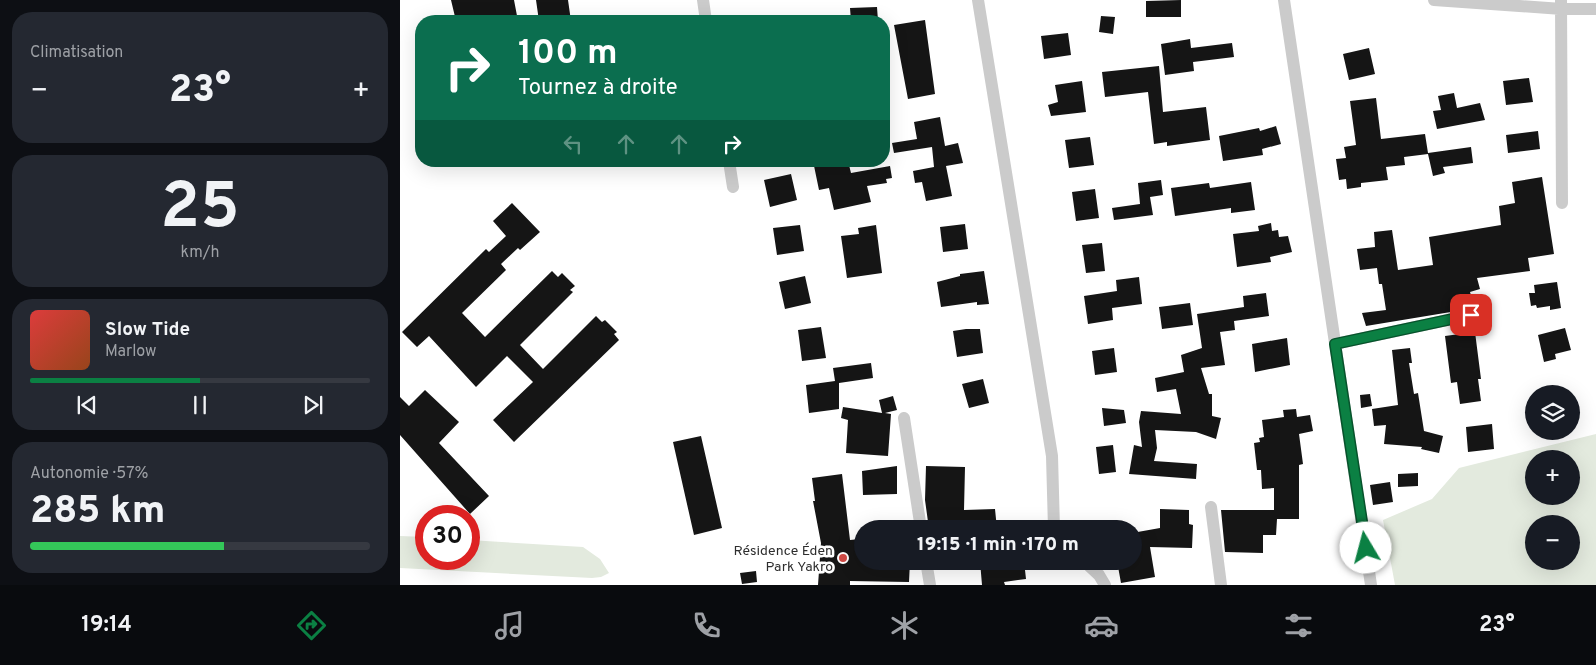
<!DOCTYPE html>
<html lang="fr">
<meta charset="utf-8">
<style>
:root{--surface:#171b24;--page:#242831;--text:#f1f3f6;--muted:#9ea1a6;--line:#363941;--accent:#0b8043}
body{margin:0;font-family:Overpass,sans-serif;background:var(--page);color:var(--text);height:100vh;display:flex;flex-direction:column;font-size:19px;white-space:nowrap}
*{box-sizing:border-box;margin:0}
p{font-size:16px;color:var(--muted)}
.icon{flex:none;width:28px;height:28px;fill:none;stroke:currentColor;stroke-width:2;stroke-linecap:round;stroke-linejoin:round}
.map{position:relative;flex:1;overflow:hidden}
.details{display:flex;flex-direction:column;gap:12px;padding:12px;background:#0d0f14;width:400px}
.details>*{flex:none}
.top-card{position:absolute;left:15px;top:15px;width:475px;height:152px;border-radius:20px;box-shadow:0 5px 20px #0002;background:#0b6e4f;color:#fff;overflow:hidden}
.buttons{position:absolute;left:1125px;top:385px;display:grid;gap:10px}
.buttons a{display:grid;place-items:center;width:55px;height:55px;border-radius:50%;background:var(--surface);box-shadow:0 5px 20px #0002;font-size:25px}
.speed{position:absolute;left:15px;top:505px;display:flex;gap:10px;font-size:25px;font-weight:700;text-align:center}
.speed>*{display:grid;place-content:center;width:65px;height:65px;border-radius:50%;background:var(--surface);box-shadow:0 5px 20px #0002;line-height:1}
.speed .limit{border:8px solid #d22;background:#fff;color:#111}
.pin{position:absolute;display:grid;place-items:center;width:42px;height:42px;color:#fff;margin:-21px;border-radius:10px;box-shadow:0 2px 8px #0006}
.me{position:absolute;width:55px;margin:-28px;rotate:352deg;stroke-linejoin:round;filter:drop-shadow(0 0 4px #0008)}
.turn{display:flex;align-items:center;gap:18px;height:105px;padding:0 20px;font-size:22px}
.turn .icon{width:65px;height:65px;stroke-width:2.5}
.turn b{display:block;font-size:35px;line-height:42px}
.lanes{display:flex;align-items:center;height:48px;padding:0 20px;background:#0003;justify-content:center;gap:25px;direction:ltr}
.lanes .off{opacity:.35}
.big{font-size:38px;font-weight:800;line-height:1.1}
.details .tile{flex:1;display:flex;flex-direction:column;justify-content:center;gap:8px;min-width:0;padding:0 18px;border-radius:20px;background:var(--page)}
.details .dial{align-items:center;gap:0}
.dial b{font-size:65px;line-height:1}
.song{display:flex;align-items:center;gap:15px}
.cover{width:60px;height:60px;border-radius:8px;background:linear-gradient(135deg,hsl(0 70% 55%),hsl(20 70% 35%))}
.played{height:5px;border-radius:2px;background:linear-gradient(90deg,var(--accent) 50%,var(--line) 50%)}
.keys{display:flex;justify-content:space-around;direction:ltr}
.heat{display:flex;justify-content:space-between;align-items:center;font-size:28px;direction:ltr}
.charge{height:8px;border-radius:4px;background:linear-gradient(90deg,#34c759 57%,var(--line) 0)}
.trip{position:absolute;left:454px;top:520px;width:288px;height:50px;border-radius:25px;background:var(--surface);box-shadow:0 5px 20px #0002;font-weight:800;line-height:50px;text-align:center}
.tab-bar{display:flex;height:80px;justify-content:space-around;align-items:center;background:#090b0e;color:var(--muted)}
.tab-bar .icon{width:35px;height:35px}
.tab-bar .selected{color:var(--accent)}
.tab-bar b{font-size:22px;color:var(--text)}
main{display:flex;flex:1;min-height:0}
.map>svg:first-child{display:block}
</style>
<main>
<section class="details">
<div class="tile"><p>Climatisation</p>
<div class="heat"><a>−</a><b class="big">23°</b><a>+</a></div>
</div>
<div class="tile dial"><b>25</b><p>km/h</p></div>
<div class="tile">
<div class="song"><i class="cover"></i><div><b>Slow Tide</b><p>Marlow</p></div></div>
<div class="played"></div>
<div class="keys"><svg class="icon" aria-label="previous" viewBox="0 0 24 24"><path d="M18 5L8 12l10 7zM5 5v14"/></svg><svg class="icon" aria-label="pause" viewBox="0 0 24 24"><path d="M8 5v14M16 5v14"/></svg><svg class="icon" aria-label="next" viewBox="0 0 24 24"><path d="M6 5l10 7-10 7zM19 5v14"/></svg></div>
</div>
<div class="tile"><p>Autonomie · 57%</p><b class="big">285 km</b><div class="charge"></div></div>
</section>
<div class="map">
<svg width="1196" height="585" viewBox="0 0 1196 585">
<rect width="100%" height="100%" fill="#fff"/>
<!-- green -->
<path fill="#e3eade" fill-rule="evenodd" d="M1196,434V585H995L983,520L1032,499L1059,468ZM1134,459H1171V496H1134ZM1134,524H1171V561H1134Z
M0,536L26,537V559H69V540L183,547L200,559L209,573L201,577L192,578L0,568Z"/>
<!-- building -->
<path fill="#151515" d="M51,0H114L118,21H56Z
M136,0H168L171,21H139Z
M781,0V17H746V1Z
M477,7L478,21H451L450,8Z
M701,16L715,17L713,34L699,32Z
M525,20L535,94L508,99L494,25Z
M668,33L671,55L644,59L641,36Z
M790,39L791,48L832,43L834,57L793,62L794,71L765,75L761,44Z
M969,48L975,74L949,80L943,54Z
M759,66L763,112L806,107L810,140L767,146V142L754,144L748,92L705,97L702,72Z
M1129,78L1133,102L1106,105L1103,81Z
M682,81L686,112L651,116L648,105L658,102L655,85Z
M1054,93L1057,108L1080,103L1085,120L1037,129L1033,111L1041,110L1038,96Z
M976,98L981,139L1025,134L1028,153L1071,147L1073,163L1043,167L1045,173L1033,176L1028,154L1004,157L1005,165L986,167L988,180L961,183V187L947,189L946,179L939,180L936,159L946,158L944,147L956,145L950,101Z
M540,117L545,146L558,143L563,163L546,166L552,196L526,201L522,182L515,183L513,171L534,167L532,147L494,153L492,143L517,139L514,122Z
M876,126L881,144L862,149L863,155L823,161L819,136L859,128L860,131Z
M1138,131L1140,149L1108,153L1106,135Z
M690,137L694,165L669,168L665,140Z
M413,161H448L451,173L490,166L492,178L486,179L487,183L467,186L471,202L434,210L429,188L419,190Z
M391,174L397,200L370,207L364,180Z
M1142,177L1154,254L1128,258L1130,271L1077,278L1080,289L1070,292L1075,308L966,326L962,313L986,310L982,284H979L977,268L960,270L957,249L975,247L974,232L992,230L998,270L1033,265L1029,237L1101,225L1099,206L1115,203L1112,182Z
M761,180L763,195L750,197L753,215L714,220L712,208L740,204L738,183Z
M851,182L855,210L831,213V208L775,216L771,188L809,183L810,188Z
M695,189L699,218L676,221L672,192Z
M112,203L140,232L120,250L118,248L101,264L106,270L62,313L85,337L152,271L158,277L162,273L175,286L170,290L173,292L120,345L143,369L196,316L202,322L205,320L217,332L214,334L219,340L114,442L93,420L133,382L107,356L76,387L29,336L17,347L2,332L86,249L89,252L106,236L93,221Z
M871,223L872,231L878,230L879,237L888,236L892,252L870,257L871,262L837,267L833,234L859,231L858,226Z
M565,224L568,249L543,252L540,227Z
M400,225L404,251L377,255L373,228Z
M476,225L482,273L447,278L441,236L459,234L458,228Z
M702,243L705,271L686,273L682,245Z
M584,271L589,304L577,305V302L541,307L537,282L560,276V274Z
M405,276L411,303L385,309L379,282Z
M739,277L742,304L712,308L713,320L688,324L684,296L717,291L716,280Z
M1157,282L1161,308L1150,310V306L1137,308L1136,305L1131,306L1129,293H1135L1134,285Z
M866,293L869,316L834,321L835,330L820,332L825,365L801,368L809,394H812V416L821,418L816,439L796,432L755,430L757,448L754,461L797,464L796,479L729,474L734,445L742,447L739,422L741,411L781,414L776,389L757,392L755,378L784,372L781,355L802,348L797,314L844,307L843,296Z
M790,303L793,325L762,329L759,307Z
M421,327L426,358L402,361L398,330Z
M1165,328L1171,350L1155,354L1156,359L1144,362L1138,335Z
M566,329H580L583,353L557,357L553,331Z
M1075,332L1081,379H1078L1081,401L1060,404L1057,382L1051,383L1045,336Z
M887,338L890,365L855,372L852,344Z
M714,348L717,372L695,375L692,351Z
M1010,348L1012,363H1009L1014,394L1018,393L1024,431L1043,436L1039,453L1021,449L1022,447L984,444L986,425L974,426L972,409L998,405L992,350Z
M471,363L473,378L439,383V409L409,413L406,385L435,381L433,368Z
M583,379L589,403L569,408L562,384Z
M25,390L59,422L39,443L89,496L70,514L0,435V397L9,406Z
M970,394L972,406L961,408L960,395Z
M493,396L497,410L485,413L491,414L488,456L446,453L448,420L441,418L443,407L482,413L479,400Z
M702,408L724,410L726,423L704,426Z
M896,409L897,417L910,415L913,431L899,434L903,464L899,465V519H877L876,535H863V553L825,552L821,510H874V488L862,489L861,470H857L854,443L860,442L859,438L864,437L862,420L884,417L883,410Z
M1092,424L1094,449L1068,452L1066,427Z
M301,436L322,528L294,535L273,442Z
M713,445L716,472L699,474L696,447Z
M497,466V494L463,495L462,471Z
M526,466L565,467L564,510L595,509L597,529H529L525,500Z
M1018,473V486L998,487V474Z
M442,474L450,540L460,539L462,561H510L509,582L450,581V585H418L421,543L413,501H415L412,478Z
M990,482L993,502L973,505L970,485Z
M760,509L789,510V524L793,525L792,548L750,547L755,577L721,583L717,561H732V533L760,528Z
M580,561H624L626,579L604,582L605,585H582Z
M356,571L357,582L342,584L340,573Z"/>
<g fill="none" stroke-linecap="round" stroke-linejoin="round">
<!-- street -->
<path stroke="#cbcbcb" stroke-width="12" d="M303,0L306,21
M578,0L652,456L654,529
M884,0L971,585
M1034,0L1162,9H1196
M1161,0L1162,203
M329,161L333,187
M935,344L1071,315
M504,418L521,529
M811,507L821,585
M526,561L530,585
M684,561L699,575L705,585"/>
</g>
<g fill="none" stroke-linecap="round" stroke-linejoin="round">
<!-- route casing -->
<g stroke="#07532c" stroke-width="12">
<path id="route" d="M966,548L935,344L1071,315"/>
</g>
<!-- route -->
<use href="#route" stroke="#0b8043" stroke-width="9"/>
</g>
<!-- markers -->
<circle fill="#d04a45" stroke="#fff" stroke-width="2" cx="443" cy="558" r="5"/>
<g text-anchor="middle" stroke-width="5" stroke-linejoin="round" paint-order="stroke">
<!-- poi labels -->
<g font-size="14" fill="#2e2e2e" stroke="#fff" text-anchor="end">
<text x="433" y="555">Résidence Éden<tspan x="433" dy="16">Park Yakro</tspan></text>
</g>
</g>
</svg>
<div class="buttons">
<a><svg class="icon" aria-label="layers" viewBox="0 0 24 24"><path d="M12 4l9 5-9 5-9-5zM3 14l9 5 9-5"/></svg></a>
<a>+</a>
<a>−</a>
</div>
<div class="speed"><div class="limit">30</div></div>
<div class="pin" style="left:1071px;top:315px;background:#d93025"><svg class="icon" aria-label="arrive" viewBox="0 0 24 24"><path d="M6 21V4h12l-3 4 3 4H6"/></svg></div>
<svg class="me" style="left:966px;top:548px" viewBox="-20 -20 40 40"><circle r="19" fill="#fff"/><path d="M0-13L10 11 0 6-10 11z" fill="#0b8043"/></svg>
<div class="trip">19:15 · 1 min · 170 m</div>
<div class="top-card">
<div class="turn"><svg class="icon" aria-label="right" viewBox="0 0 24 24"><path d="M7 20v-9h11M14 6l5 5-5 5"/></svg><div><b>100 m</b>Tournez à droite</div></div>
<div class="lanes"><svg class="icon off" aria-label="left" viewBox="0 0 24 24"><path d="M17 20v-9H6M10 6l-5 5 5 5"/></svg><svg class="icon off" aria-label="ahead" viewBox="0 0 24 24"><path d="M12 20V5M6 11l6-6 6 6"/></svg><svg class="icon off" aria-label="ahead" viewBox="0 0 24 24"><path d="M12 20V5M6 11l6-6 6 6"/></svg><svg class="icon" aria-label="right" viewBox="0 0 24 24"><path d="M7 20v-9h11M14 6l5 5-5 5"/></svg></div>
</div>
</div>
</main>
<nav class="tab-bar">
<b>19:14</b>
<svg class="icon selected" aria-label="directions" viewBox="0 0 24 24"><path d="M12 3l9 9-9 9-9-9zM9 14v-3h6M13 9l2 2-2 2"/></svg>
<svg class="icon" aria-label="music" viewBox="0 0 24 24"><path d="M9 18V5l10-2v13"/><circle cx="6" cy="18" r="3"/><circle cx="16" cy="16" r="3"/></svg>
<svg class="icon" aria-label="phone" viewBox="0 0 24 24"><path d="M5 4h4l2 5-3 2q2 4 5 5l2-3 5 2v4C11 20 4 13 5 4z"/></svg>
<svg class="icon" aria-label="climate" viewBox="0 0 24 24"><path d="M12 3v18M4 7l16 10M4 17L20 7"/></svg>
<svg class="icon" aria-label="car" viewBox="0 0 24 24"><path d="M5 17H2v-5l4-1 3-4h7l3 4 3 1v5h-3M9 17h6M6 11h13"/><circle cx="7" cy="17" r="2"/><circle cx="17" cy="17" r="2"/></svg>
<svg class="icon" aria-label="filters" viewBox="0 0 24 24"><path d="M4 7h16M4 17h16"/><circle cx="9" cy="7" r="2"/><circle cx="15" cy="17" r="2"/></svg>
<b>23°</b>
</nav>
